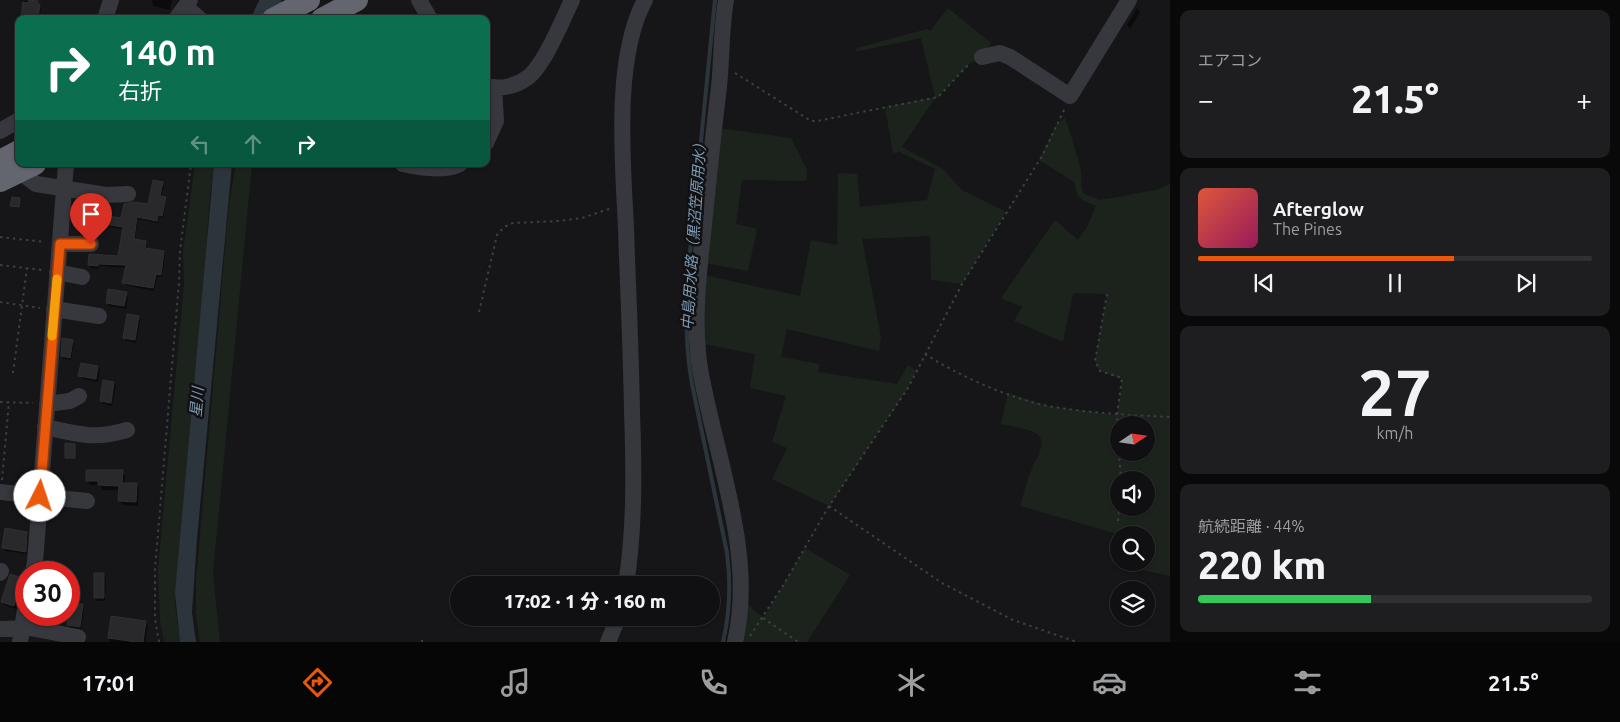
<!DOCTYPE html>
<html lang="ja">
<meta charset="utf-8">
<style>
:root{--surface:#101012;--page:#1e1e20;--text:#f1f3f6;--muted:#9c9d9f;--line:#303032;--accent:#ea580c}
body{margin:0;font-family:Ubuntu,"Noto Sans JP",sans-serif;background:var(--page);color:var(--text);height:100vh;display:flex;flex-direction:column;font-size:19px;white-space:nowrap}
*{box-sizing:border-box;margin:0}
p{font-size:16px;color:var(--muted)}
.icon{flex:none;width:28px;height:28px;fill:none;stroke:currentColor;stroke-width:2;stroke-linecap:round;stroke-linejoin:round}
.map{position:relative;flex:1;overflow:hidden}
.details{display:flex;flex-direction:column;gap:10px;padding:10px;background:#09090a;width:450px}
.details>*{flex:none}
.hud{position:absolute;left:15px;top:15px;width:475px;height:152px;border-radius:10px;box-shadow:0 1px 4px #0004,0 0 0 1px var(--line);background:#0b6e4f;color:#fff;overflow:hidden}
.needle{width:32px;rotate:77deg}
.buttons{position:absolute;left:1110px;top:416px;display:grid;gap:10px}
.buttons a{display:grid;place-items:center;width:45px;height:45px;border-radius:50%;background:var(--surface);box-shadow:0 1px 4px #0004,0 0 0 1px var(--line);font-size:25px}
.speed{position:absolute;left:15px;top:561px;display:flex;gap:10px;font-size:25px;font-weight:700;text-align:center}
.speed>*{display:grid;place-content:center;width:65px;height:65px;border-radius:50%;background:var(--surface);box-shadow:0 1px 4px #0004,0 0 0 1px var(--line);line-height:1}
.speed .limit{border:8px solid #d22;background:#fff;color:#111}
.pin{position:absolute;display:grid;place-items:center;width:42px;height:42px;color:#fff;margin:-51px -21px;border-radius:50% 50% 50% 0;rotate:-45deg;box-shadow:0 0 5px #0007}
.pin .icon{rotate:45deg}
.me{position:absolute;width:55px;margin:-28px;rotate:4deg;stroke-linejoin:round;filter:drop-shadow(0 0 4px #0008)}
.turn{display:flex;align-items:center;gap:18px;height:105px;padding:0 20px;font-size:22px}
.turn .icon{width:65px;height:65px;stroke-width:2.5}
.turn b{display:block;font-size:35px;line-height:42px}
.lanes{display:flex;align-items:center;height:48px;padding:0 20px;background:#0003;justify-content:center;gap:25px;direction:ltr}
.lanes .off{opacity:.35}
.big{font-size:38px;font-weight:800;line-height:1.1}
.details .card{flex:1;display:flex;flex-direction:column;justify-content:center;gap:8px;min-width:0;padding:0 18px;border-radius:10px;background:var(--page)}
.details .dial{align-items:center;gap:0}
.dial b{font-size:65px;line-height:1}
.song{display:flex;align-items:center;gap:15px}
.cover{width:60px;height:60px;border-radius:8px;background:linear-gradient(135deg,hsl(10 70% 55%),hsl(330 70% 35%))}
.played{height:5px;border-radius:2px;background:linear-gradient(90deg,var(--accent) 65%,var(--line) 65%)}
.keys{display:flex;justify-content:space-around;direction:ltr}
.heat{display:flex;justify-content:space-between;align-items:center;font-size:28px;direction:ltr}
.charge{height:8px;border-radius:4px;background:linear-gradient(90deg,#34c759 44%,var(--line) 0)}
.trip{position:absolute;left:450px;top:576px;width:270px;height:50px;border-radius:25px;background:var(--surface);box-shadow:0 1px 4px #0004,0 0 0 1px var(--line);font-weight:800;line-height:50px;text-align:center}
.dock{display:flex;height:80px;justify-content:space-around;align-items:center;background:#060607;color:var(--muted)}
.dock .icon{width:35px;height:35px}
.dock .active{color:var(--accent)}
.dock b{font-size:22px;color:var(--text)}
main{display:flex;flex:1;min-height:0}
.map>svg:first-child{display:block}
</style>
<main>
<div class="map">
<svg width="1170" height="642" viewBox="0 0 1170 642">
<rect width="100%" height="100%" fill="#161618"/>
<!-- green -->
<path fill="#1c231d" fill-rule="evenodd" d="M948,8L991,43L982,57L969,64L938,97L935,98L902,147L943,169L962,190L1006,212L962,284L931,280L930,236L862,239L881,337L879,351L787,329L781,357L820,364L818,372L897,384L908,365L916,371L908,388L829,506L772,479L787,448L772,442L786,396L750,388L755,354L704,344V275L800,296L811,240L837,245L838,173L857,174L860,207L927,200L935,169L900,152L893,153L885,107L935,97L921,38L855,52L857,48L927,29L930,31Z
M1065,118C1071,135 1077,153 1081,171C1082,179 1080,187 1084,194L1100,200L1156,190L1170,184V576L1115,564L1119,551V562H1146V535H1121L1020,506C1024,493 1027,480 1032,468C1036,459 1049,441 1036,433C1028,429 1011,426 1001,424L1008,393L1048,406L1117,415L1122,379L1100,371L1095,361L1107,294L1073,293L1063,342L1014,321L1022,307L1001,298L1055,220L1078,240L1087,227L1096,206C1081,200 1077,199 1074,182L1039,160L1056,125ZM1119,425H1146V452H1119ZM1119,480H1146V508H1119Z
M718,128L791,138L807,170V179L805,181L742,180L736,224L757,229L748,271L705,263Z
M195,164H215C207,202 208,242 204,281C193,389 184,497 175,605L180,642H164L160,620L158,569L184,284L183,252Z
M236,164H252L213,573L220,642H200L196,617V580L229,204Z
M805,548L850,575L807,642H798L795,640L793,642H739L746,601L753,610L764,617Z"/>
<!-- water -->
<path fill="#2c353c" d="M214,164H232L197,539L192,612L196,642H180L175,593Z"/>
<!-- shadow -->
<path fill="#0007" d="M18,0L37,2L41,9L40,16H46L47,19H22L24,1Z
M152,0H172L170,10L153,6Z
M1137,8L1140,12L1130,29L1127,25Z
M162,183L164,186L161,198H165L166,201L163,218L159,217L158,223L138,219L135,240L145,242L147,245L146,249L164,252L165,255L162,277H157L154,291L125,285L124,282L126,268L99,266V269L91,268L89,265L119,257L124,229L89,224L88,221L122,219L149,206Z
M126,294L128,297L126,309L109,306L107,303Z
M138,318L140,321L136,343L126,341L124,338Z
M72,341L74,344L71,360L64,359L62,356Z
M98,367L100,370L98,382L82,379L80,376Z
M114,383L116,386L112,406L103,404L101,401Z
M122,472L125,476L124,484H136L139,489L138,506L122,505L120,501V490H102L100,485H90L87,480Z
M27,533L28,536L27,554L5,551L3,548Z
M104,574L106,577L105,601H97L95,598Z
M22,579L24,583L16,609L4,605L2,602Z
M82,605L84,609L81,630L71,628L69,625Z
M112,617L145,622L148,626L145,642H109Z"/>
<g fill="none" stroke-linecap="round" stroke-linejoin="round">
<!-- stream -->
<path stroke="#2c353c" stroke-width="4" d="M715,0C708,67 702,134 695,202C689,262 681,324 692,384L727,553C731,583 730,612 723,642"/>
<!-- river -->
<path stroke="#2c353c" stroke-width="21" d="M262,19L271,0"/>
</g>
<!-- building -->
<path fill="#29292c" stroke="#303034" d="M29,0L38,1L37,4H40L38,19H21L23,2L28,3Z
M153,180L163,182L160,196L166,197L162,216L158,215L157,221L137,217L134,239L146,241L145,248L164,251L161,275L156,274L153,288L122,283L126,265L98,264V266L88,265L89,254L118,256L123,227L86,221L88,213L121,218L124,204L134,202L148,204Z
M12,197L20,198L19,207L10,206Z
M108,289L127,292L124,306L106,303Z
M127,314L139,316L135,340L123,338Z
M62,338L73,340L70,358L61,356Z
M81,363L98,366L96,379L78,376Z
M103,380L114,382L111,403L100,401Z
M65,443L75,444V458H65Z
M86,470H123L122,483H137L136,502L118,501L119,486L98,485V481H86Z
M5,528L27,532L26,552L2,548Z
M94,573H104V598H94Z
M10,574L23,578L14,606L1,602Z
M70,603L83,604L80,627L67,625Z
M111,616L146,621L143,642H130V641L108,638Z"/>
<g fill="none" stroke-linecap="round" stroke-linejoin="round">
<!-- path -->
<path stroke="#3d3f44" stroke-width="2" stroke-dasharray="2.5 4" stroke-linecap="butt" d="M735,73L811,121H817L938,97L969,64
M0,237L45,242
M0,265L42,270
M1107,294L1095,361L1100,371L1122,378L1117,415L1119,444
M0,302L40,308
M479,312L497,235L504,227L513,223L559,221L582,218L612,208
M925,354C959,376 1009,398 1048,406C1088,413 1129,415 1170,417
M13,373L27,268
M0,402L33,403
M1119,452L1121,480
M2,480L9,402
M829,506L942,583L1013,620L1077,642
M1118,521L1119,508
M763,618L798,642
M750,636L784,584L829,506L908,388L962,284L1042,156L1065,108
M159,642L155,619V569L179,282L180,251L191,164
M422,642V640"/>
<!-- minor -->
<path stroke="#37383d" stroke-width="16" d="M419,0L430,19
M726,0C721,29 722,58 719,87C713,136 708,185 703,234C699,272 694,313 698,351C699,370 704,389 708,407C725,483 753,565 735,642
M186,7L200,19
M105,19L111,0
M176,19L190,0
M982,57L1000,53L1010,57L1070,96L1129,0
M486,86C500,90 516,86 527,78C544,66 563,19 572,0
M0,131L19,120
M486,143L496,121L494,87
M403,164C420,168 443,172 460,164
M25,169L28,178L36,184L106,195L128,194
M60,244H91
M57,272L82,277
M54,309L99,316
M47,404L70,401L79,396
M45,427C78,434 93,440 127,430
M0,492L87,501
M33,572L35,562L66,164
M0,573L1,571
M626,585C635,527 634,469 632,411C631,350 628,289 626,228C623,163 613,59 645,0
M0,629L30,628L78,637
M20,642L26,603
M608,642L618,618"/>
<!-- highway -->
<path stroke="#63666e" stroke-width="22" d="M273,19L309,0
M322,19L357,0
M0,161L19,151
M0,181L35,164"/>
</g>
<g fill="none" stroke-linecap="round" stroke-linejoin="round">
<!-- route casing -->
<g stroke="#983908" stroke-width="12">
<path id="route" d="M40,496L60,244H91"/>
</g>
<!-- route -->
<use href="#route" stroke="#ea580c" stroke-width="9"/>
<!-- slow -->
<path stroke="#f59e0b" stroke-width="9" d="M52,336L57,279"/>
</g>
<g text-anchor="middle" stroke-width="5" stroke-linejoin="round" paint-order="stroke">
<!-- water labels -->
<g font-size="15" font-style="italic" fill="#7f9bb3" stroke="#111113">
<text transform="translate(694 233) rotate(-86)" y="5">中島用水路（黒沼笠原用水）</text>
<text transform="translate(197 402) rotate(-85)" y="5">星川</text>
</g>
</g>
</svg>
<div class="buttons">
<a><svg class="needle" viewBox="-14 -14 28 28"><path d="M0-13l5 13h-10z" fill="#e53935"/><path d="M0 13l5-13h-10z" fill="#9c9d9f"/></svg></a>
<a><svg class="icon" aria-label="sound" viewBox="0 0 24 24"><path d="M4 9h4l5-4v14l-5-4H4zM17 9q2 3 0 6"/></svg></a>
<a><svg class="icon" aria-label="search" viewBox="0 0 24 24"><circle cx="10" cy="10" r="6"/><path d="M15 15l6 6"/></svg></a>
<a><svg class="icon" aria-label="layers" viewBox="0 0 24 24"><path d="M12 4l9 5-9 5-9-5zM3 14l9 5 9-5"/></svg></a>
</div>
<div class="speed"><div class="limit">30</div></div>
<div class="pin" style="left:91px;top:244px;background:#d93025"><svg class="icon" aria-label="arrive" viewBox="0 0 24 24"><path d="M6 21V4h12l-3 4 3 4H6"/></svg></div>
<svg class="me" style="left:40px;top:496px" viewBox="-20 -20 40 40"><circle r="19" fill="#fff"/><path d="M0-13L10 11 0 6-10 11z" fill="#ea580c"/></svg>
<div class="trip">17:02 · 1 分 · 160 m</div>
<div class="hud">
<div class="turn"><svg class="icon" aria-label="right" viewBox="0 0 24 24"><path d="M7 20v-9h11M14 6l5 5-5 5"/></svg><div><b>140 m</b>右折</div></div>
<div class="lanes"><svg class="icon off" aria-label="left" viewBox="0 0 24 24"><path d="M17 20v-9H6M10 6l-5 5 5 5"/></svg><svg class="icon off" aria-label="ahead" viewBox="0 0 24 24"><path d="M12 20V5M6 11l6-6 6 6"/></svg><svg class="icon" aria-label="right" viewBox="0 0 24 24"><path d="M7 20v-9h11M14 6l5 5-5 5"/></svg></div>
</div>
</div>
<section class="details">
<div class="card"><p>エアコン</p>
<div class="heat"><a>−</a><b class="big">21.5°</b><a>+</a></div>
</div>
<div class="card">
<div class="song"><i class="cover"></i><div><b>Afterglow</b><p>The Pines</p></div></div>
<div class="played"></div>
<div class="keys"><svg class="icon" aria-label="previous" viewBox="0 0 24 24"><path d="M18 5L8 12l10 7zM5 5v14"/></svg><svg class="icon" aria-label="pause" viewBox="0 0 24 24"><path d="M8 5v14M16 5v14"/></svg><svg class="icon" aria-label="next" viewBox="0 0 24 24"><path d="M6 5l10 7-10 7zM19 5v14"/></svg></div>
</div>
<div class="card dial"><b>27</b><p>km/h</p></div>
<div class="card"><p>航続距離 · 44%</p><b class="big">220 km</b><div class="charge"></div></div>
</section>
</main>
<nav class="dock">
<b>17:01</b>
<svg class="icon active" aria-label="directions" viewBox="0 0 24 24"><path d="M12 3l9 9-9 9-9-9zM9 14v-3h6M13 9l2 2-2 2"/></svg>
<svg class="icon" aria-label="music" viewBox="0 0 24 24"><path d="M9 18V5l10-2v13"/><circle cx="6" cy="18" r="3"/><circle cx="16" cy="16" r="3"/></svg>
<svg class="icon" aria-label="phone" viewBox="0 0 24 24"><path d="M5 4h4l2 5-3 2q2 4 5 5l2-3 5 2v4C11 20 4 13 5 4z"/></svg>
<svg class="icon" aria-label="climate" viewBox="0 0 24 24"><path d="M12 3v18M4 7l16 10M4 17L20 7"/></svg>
<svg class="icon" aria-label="car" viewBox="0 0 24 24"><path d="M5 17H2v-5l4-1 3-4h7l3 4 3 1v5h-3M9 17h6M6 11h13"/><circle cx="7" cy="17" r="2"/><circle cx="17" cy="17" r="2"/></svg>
<svg class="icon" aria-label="filters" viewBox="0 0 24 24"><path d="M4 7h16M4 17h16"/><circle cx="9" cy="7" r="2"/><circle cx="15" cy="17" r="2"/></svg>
<b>21.5°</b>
</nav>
